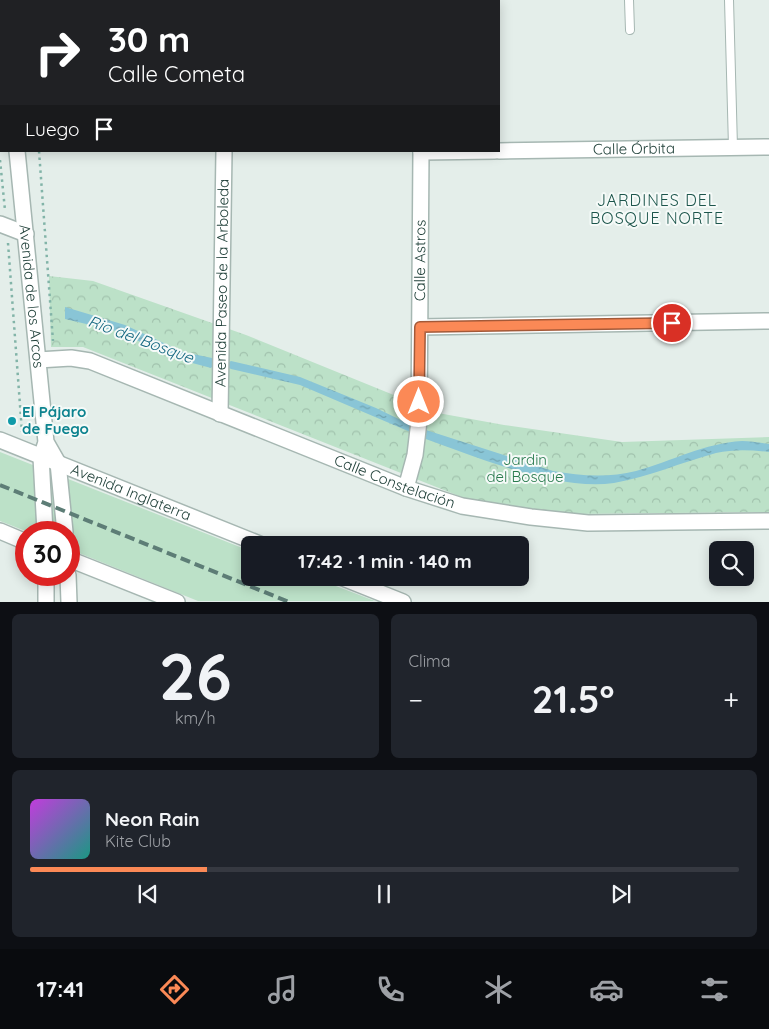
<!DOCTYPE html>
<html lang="es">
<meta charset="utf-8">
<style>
:root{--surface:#171b24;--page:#20242c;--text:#f1f3f6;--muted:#9ea1a6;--line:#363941;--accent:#fb8956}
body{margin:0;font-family:Quicksand,sans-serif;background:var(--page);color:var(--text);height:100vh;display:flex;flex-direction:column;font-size:19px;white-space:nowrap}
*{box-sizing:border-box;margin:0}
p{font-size:16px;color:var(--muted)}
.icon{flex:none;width:28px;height:28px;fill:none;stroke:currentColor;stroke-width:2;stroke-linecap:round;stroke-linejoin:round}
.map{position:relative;height:602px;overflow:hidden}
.panel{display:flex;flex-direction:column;gap:12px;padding:12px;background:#0d0f14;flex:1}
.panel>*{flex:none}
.banner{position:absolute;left:0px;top:0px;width:500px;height:152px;box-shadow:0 2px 12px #0003;background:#202124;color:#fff;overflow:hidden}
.controls{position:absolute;left:709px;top:541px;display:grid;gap:10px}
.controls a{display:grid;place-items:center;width:45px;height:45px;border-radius:8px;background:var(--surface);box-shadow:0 2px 12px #0003;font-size:25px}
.speed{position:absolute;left:15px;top:521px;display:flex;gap:10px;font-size:25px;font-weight:700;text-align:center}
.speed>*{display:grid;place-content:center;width:65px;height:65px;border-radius:50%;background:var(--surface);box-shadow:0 2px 12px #0003;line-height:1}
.speed .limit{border:8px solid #d22;background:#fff;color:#111}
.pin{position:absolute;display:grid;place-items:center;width:42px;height:42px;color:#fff;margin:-21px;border:2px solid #fff;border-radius:50%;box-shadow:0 1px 5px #0007}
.me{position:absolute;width:55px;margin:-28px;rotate:0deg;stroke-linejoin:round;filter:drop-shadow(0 0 4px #0008)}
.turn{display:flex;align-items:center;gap:18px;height:105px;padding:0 25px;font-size:22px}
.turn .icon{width:65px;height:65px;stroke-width:2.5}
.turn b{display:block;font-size:35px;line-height:42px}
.then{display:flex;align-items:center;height:48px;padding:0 25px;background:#0003;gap:10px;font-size:19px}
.big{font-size:38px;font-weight:800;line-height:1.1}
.panel .tile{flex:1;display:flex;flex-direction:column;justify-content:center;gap:8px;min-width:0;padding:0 18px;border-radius:8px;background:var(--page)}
.panel .dial{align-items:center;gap:0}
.dial b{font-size:65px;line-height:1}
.song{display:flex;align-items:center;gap:15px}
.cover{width:60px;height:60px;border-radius:8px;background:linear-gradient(135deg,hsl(290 70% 55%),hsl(170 70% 35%))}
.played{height:5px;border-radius:2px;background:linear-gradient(90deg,var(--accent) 25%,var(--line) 25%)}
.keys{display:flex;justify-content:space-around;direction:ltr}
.heat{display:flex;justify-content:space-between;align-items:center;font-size:28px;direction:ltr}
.panel .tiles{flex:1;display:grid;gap:12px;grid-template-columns:1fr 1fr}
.tile:last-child{grid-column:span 2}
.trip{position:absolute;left:241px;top:536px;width:288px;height:50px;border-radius:8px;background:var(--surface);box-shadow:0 2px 12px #0003;font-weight:800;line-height:50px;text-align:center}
.tabs{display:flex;height:80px;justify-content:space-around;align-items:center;background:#090b0e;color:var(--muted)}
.tabs .icon{width:35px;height:35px}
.tabs .active{color:var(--accent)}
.tabs b{font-size:22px;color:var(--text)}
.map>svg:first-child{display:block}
</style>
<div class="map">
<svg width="769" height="602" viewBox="0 0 769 602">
<defs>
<pattern id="forest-crowns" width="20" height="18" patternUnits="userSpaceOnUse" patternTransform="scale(1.25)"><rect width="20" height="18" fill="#bce1c8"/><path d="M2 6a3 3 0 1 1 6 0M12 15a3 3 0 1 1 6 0" fill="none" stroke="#a1c2ad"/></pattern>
<pattern id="water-ripples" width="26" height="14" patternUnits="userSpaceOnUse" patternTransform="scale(1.25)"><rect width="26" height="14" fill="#89c5d6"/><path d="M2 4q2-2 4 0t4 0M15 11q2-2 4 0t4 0" fill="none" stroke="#70a2af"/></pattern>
</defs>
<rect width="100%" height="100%" fill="#e4eeea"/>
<!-- grass -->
<path fill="#bce1c8" d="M0,452L250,551V578H315L375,601H198L69,549V532H28L0,521Z"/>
<!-- forest -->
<path fill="url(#forest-crowns)" d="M49,276L93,281L246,335L438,413L504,425L622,442L769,437V512L574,514L520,509L464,498L83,347H51Z"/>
<!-- water -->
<path fill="url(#water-ripples)" d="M65,307L125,325L183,352L212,358L215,363L211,368L181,360L116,331L65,319Z
M231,361L300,377L376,408L415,427V434L300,385L231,369L224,365Z
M426,430L553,471C580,476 609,478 636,471C672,461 705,443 742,441C751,441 760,443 769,444V452C751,450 734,449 716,453C682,462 649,477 614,483C556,491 477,457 423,438L420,432Z"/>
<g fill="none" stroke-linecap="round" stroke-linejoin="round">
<!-- service casing -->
<g stroke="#a6b7b2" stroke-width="10">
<path id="service" d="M629,0L630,30
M729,0L733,147"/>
</g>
<!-- minor casing -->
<g stroke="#a6b7b2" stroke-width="18">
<g id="minor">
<path d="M419,0V1"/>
<path d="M227,1V0"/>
<path id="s1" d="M17,151L46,442L58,463L65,532"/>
<path id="s2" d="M499,151L769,147"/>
<path d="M421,152L495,151"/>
<path d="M0,224L26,234"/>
<path d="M420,327L769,321"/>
<path id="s3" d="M38,360L71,358L90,361L406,488L462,506L531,517L588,523L769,521"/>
<path id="s4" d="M220,414L224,151"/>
<path d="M45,445L41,457L45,532"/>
<path id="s5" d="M406,488L415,455L419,421L421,151"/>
<path d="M46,575V602"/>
<path d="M68,575L69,602"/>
</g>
</g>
<!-- tertiary casing -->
<g stroke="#a6b7b2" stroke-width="18">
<g id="tertiary">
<path id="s6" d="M0,440L262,545"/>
<path d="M0,531L26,542"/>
<path d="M69,559L177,602"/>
<path d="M343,578L403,602"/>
</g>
</g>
<!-- primary casing -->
<g stroke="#c1cac8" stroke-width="18">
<path id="primary" d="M30,1L32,0
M0,10H1"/>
</g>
<!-- path -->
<path stroke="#82b4a8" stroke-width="2.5" stroke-dasharray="2.5 4" stroke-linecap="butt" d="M72,1L73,0
M0,39H1
M39,151L53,341
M0,160L5,210
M8,243L22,432"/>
<!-- service -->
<use href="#service" stroke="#fff" stroke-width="8"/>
<!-- minor -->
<use href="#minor" stroke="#fff" stroke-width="15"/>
<!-- tertiary -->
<use href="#tertiary" stroke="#fff" stroke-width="15"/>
<!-- primary -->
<use href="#primary" stroke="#66a79a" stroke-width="15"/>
<!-- rail -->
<path stroke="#5d7d76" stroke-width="4" stroke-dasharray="10 5" stroke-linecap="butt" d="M0,485L289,602"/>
</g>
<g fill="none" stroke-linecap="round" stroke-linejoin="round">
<!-- route casing -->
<g stroke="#a35938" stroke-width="12">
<path id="route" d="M419,402L420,327L672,323"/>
</g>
<!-- route -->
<use href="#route" stroke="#fb8956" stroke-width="9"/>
</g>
<!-- markers -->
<circle fill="#0f9aa8" stroke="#f5faf8" stroke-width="2" cx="12" cy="421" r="5"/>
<g text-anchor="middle" stroke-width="4" stroke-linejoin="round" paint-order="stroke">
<!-- street labels -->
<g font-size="15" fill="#22423b" stroke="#f5faf8">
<text dy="5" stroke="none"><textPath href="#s2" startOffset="135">Calle Órbita</textPath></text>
<text dy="5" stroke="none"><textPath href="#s5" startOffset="229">Calle Astros</textPath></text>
<text dy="5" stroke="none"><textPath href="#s4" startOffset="131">Avenida Paseo de la Arboleda</textPath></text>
<text dy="5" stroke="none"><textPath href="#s1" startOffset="146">Avenida de los Arcos</textPath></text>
<text dy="5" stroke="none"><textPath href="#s3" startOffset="380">Calle Constelación</textPath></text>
<text dy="5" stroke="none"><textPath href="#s6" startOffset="141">Avenida Inglaterra</textPath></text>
</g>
<!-- culture labels -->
<g font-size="15" font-weight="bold" fill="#0d838f" stroke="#f5faf8" text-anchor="start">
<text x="22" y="417">El Pájaro<tspan x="22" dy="17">de Fuego</tspan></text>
</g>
<!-- park labels -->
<g font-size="15" fill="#297b4e" stroke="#f5faf8">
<text x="525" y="465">Jardin<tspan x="525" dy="17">del Bosque</tspan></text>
</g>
<!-- neighbourhood labels -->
<g font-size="16" letter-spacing="1" fill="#1c554b" stroke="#f5faf8">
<text x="657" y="206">JARDINES DEL<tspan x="657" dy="18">BOSQUE NORTE</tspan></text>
</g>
<!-- water labels -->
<g font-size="16" font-style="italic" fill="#176982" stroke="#f5faf8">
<text transform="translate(141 339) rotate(20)" y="6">Rio del Bosque</text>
</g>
</g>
</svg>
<div class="controls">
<a><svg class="icon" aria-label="search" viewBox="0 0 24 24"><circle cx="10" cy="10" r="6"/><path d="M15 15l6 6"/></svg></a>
</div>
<div class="speed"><div class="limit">30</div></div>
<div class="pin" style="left:672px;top:323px;background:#d93025"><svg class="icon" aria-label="arrive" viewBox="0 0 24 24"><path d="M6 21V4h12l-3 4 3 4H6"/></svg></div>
<svg class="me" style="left:419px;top:402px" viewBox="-20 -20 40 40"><circle r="17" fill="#fb8956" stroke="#fff" stroke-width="3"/><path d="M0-11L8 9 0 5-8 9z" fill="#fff"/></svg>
<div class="trip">17:42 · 1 min · 140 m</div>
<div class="banner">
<div class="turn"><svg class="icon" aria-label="right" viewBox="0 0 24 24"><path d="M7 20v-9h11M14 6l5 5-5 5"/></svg><div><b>30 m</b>Calle Cometa</div></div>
<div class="then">Luego<svg class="icon" aria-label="arrive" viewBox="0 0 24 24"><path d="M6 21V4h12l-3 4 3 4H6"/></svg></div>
</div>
</div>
<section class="panel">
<div class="tiles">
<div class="tile dial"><b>26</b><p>km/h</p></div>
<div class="tile"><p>Clima</p>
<div class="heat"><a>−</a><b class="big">21.5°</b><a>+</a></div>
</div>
<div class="tile">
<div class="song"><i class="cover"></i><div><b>Neon Rain</b><p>Kite Club</p></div></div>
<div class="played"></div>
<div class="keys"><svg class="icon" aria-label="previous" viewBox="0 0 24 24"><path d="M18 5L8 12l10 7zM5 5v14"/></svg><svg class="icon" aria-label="pause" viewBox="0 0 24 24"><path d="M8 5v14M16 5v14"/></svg><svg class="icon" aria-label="next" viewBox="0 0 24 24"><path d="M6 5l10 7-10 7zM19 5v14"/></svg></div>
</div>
</div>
</section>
<nav class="tabs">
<b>17:41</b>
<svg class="icon active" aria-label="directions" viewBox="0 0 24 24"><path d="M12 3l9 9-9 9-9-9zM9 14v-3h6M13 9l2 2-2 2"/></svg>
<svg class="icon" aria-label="music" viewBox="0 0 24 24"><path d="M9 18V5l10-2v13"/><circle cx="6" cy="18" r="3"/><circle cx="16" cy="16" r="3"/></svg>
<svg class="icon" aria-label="phone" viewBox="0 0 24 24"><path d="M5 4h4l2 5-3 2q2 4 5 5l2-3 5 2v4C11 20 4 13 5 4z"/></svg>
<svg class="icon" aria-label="climate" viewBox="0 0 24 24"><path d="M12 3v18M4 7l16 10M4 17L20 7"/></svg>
<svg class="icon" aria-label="car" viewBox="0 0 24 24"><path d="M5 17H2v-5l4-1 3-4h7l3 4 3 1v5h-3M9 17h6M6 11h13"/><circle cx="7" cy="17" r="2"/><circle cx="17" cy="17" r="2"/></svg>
<svg class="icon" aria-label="filters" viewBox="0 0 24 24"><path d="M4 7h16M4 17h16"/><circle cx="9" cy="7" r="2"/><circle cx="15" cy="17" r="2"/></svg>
</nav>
